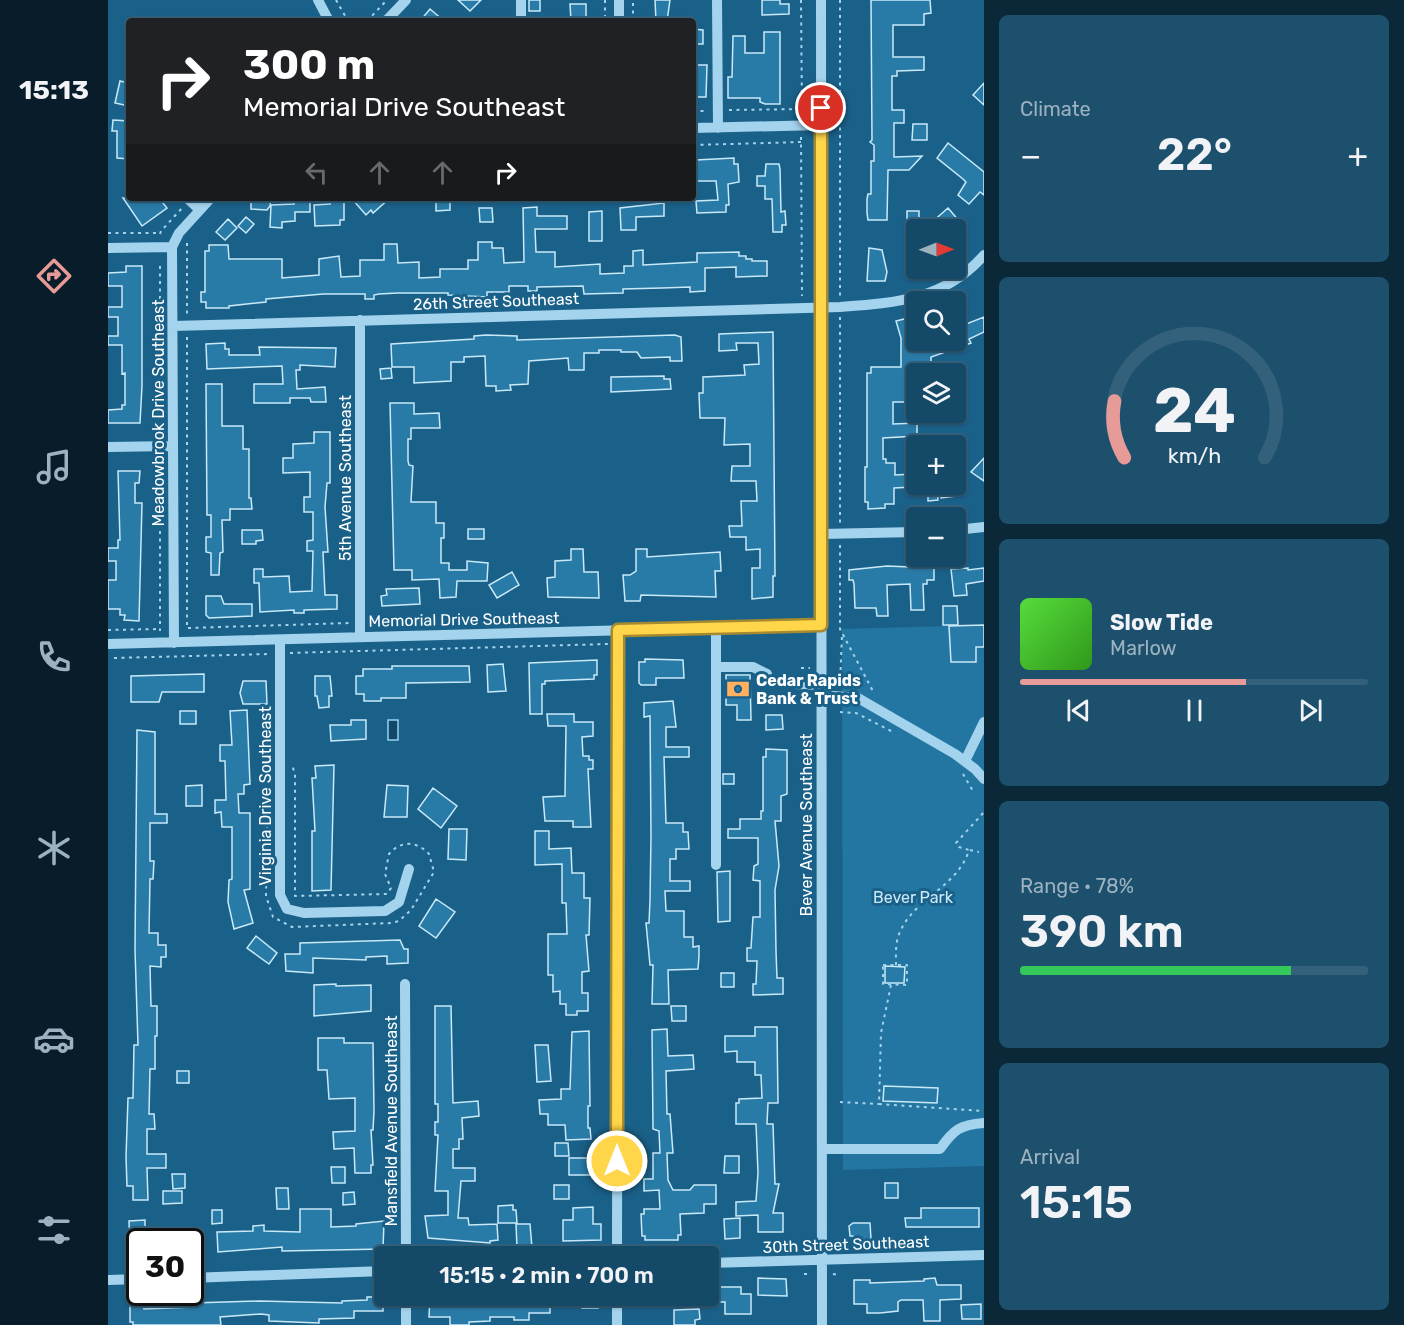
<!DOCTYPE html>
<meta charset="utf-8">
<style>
:root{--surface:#144967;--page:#1d506d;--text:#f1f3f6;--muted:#9db2c0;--line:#33617b;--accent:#e69b98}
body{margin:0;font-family:Rubik,sans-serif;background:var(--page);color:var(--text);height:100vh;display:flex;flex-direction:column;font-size:22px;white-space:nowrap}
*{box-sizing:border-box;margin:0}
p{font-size:20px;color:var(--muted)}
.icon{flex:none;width:33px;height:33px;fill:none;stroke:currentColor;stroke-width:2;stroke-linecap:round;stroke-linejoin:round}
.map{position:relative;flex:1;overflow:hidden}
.sheet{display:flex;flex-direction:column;gap:15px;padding:15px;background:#0b2839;width:420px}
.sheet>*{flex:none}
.guide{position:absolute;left:18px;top:18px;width:570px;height:183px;border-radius:6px;box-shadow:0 2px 4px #0004,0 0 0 2px var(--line);background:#202124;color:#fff;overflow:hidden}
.needle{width:39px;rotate:89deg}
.tools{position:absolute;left:798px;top:219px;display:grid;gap:12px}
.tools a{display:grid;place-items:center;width:60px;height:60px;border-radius:6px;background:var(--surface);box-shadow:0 2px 4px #0004,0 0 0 2px var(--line);font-size:30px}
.speed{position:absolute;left:18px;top:1228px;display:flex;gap:12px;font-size:30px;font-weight:700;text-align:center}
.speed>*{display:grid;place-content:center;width:78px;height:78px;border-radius:50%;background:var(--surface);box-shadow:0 2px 4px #0004,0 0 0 2px var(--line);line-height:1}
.speed .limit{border:3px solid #111;border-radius:9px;background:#fff;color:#111}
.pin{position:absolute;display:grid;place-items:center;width:51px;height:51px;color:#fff;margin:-26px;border:3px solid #fff;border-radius:50%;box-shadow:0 2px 6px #0007}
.me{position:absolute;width:66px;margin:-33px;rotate:0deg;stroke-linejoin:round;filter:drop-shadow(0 0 4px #0008)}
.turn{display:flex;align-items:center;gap:21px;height:126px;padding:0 18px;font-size:27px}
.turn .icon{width:78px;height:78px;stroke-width:2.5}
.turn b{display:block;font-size:42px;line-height:51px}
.lanes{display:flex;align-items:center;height:57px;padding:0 18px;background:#0003;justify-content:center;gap:30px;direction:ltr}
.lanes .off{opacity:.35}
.big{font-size:45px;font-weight:600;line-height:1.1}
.sheet .card{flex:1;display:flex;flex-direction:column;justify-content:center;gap:9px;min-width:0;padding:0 21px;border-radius:9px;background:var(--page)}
.sheet .dial{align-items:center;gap:0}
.dial svg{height:156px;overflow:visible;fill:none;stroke:var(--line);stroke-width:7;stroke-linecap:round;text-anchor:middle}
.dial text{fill:var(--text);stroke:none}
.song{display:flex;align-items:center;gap:18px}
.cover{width:72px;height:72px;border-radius:9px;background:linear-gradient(135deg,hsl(110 70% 55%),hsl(110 70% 35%))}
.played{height:6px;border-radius:3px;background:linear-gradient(90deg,var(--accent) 65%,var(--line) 65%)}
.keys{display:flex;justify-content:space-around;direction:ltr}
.heat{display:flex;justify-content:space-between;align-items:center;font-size:33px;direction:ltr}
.charge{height:9px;border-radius:4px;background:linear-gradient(90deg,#34c759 78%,var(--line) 0)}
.trip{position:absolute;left:266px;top:1246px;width:345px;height:60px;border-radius:6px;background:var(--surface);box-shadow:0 2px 4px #0004,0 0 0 2px var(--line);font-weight:600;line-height:60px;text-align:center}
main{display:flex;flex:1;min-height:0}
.tabs{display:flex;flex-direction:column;width:108px;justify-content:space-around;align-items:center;background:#081d29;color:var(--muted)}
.tabs .icon{width:42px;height:42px}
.tabs .current{color:var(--accent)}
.tabs b{font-size:27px;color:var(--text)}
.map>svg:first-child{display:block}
</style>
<main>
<nav class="tabs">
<b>15:13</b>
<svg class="icon current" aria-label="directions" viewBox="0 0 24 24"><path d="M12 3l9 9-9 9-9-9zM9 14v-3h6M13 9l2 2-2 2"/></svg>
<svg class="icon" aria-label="music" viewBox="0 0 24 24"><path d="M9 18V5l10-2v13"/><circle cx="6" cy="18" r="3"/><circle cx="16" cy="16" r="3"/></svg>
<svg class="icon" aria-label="phone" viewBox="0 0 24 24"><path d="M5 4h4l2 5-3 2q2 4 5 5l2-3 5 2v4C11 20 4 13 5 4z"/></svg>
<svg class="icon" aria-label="climate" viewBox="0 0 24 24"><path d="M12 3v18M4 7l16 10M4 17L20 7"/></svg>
<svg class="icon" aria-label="car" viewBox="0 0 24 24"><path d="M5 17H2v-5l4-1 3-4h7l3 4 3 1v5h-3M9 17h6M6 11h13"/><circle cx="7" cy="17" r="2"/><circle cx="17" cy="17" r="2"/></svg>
<svg class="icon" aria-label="filters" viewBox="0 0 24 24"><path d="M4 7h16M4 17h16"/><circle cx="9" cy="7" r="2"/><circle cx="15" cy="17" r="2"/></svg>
</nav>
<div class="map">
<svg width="876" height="1325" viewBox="0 0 876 1325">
<rect width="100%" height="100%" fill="#1a6189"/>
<!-- green -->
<path fill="#2376a2" d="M876,625V1166L735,1170L734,629Z"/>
<!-- water -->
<path fill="#114767" stroke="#96d1ef" stroke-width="1.5" d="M280,720H290V740H280Z"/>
<!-- building -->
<path fill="#297ba7" stroke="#c9e9f9" stroke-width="1.5" d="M350,0H373L362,11Z
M421,0H432V11H421Z
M547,0H562L559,21H548Z
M654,0H672V4H681V14L654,15Z
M763,0H822L823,13L816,14V25H785V57H816V70L789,71V76H784V110H796V123H786V157L814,156L801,170H780L779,220H760L759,213V199L760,194H763V161H766V145L762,142L764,140Z
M462,4H478V21H463Z
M322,9L336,21H312Z
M585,29L595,30V44H585Z
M656,32H672V104H657L652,102V98H620V77H624L625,36H637V53H656Z
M585,65H599L598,97H587Z
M12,81L21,83V106L7,103Z
M876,83V105L865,95Z
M5,120L21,121V159L9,158V131H4Z
M805,124H819V140H804Z
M840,143L876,172V195L872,192L861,204L850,195L858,182L855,179L829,158Z
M626,158V164H630L631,182L620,184L621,205H618V212L589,213L588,201L610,200L608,181H587L588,160Z
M658,164H671L672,169L673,212L677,211L678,225H674V232H665L664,199H657V186H649V176H657Z
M15,198H51L59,208L34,226Z
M163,198L162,206L159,210L143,209V199Z
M252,198H282L265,213L263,210L258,215L245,200H253Z
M328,198H342V210L328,211Z
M202,199V212H187V221L174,222V228L162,227L163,205L186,204V200Z
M222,201H236V220H232V225L207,226L206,205L222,204Z
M556,203V216L528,217V230H513L512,208Z
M429,207V216H459V229H427L428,252H447V267L492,264V274L516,273V266H525V251L535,250V265L589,262V253L631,252V256H638V259H644V261H659V276L628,277V267L597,268V291L582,292V287L554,288L515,289V293L476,294L475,286L429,287V291H420V286H401V292H379V297L340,295V293H290L271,294L266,295V299H257V294H215L158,299V302L121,306V308H98V302H93V292H97V251H101V245H120L121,259H174V278L211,275V259L231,256L233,277L252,276V260H276V244H289L290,263L311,262V278L332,277V269H360V260H370V242H384V248H395L396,263L416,262L415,208Z
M371,208H384L385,222H372Z
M840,208L852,222L844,230H815Z
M494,211V241H481V212Z
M799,211H811V223H799Z
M138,217L146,224L138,233L130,226Z
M120,219L129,228L117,240L108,232Z
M761,248L774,250L779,272L777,281H759Z
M798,260L808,261V274H798Z
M18,266H34V386L32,423H0V410L14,409V405H17V373L14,374V345H0V336H10V317H0V307H14V286H0V273L18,272Z
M804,317L808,340H811L813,348L832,340H848V328L876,317V332L861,339L863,343L823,357V374H808V381H800L801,402H785V424L809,423V436L775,438V459H778V463H787V475L805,474V487L786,488V504H777V508L760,509V502H757V467H759V373H763V367H793V338L788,321Z
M665,332L667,576H665V597L644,599V568H652V549L638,550V537H622L621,526H634L633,501H649L648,481H623L624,466H642V444L616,445L617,418H592L591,393H595V377L637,375L636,365L651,364L650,343H628L629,350L611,351V334Z
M378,335L409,336V340L567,335L573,337L574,361H562V357L533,358L529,352H513V350H491V353H476V370H461L460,358L421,361L420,384L402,385L403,390L388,391V386H378L377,356L356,357V362H343V381L306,383V367H284L283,344L366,339V336Z
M117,343V349H121V355H152L151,347L228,348L227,367L192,365V370H188L189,389L217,387L218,402H203L202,398H182V403H146V384H175L174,366L99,369L98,344Z
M283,368L284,378L273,379L272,369Z
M556,376V379H562L563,389L503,392V377Z
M98,384H114V426H135V449H141V498H143L144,509H122V520H114L115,552L112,553L111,575H103V553L98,552V537H103V515H99Z
M282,403H306V414L331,413L332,428H303V439H300V461L301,465L305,466L303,502H328V523H336V538H333V563H341V570H359V561L380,563L379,581H349L348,597L332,598L331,579L304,580V570H286Z
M206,432H222V483H219L217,507L220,552H215L217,595H229V609L196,610V613H186V610L152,612L151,583H146V569H155V577L181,576L182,592L204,591L205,551H199V541L205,540V512H196V497H202V472L175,473V458H185V444L206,443Z
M876,458V481L863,472Z
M10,471H32L31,483H27V503H34L31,621L16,620L17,615H12V609H0V580H8V561H0V548H10V540H12Z
M832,484H847L848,496L833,498Z
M829,489L830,500L820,501V490Z
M360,529H376V539H360Z
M134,530H154L155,540L148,541V544H134Z
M463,549H475L476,572H490L491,598L440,597L439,578L447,577V561L463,560Z
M528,549H539V557L612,552L613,571H607L608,597L533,595L532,601H517L515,575H522L528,571Z
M779,566L826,568V580H819V584H815L816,610H803L802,584L779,585L780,616H769L768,608H747L746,584L745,580H741V570Z
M860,568V570L876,568V581L858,584L859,595L846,596L843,569Z
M404,572L411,585L389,598L381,585Z
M311,588L312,604L274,606L273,596L279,595L278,589Z
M98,596H113L116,604H144V616L101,618L98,615Z
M835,606H849L850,625H835Z
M876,625V647H868V662H843L841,626Z
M537,659L575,660L576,678H548V685H533L531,683V662H537Z
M489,660V675H486V679L437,681V684H434V714H422L421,663Z
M395,664L398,691L380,692L379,665Z
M284,666H361L362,682L298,683V698H273V701H256V694H248V676H255V669H284Z
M96,674V692H54L51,702H23V676Z
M618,675H642L643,720H629V705H618Z
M207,676H222L224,696H221V707L211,708L209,696H207Z
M135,681H158L159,704H135L132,693Z
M565,701L568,727H558V747H581V757H556L558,823H575V832H580L581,849H568V859H562V881H582V891H557L558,911H576V937H585V947L591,946V956L590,969L560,970L561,1004H544L545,965H542L538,923H541L542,900L543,836L542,716L536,717V703Z
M139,710L142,784L136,785V794H130L131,813H142V889L136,890L145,923L126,929L120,902L121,880L124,879V827H114L113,812L107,813V800H118L117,761H112V745H124L122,711Z
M72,711H88V724H72Z
M439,714H466V722H485V736L474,737L475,756H481V760H485V769H480L483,827H465V821H437L435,797L457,796L458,726H440Z
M658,715H674L675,729L658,730Z
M243,720H258V739L223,741L222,725H243Z
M29,730L47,732V814H59V823H42V861H46L45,879H42L41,933H50V945H58V957H53V967L42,966L43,1006H49V1036H47V1069H42L41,1114H46L47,1129H39V1154H58V1168H39L40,1200H25V1186H19L18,1157L20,1098H25L26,1045H30L27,950Z
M658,749L679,750V794L673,796V821H667L671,866L667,890L668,951L669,978H675V994L645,995V984H648L649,961H639V948H643L645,917H652V881L645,880L646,866L650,864V838H620V829H632V819H653V811H655V757H658Z
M226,765L223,890L204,891V831H207L204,778H208L207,766Z
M615,774H626V784H615Z
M94,785V806H78V786Z
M279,785L300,786L299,817H276Z
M325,788L349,806L333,828L310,809Z
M341,829H359L358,860L340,859Z
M427,831H441V849L463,848L464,873H476V898H482L481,935H478L481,971L474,972V993H480V1011H469V1015H458V1004H452V991L445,992V975H440V934H459L458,903H454V864L427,865Z
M622,871V921L610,922L609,872Z
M328,899L347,912L328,938L311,926Z
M148,936L169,953L161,964L139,948Z
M292,940L296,949H300V963L279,964V956L258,957V960L205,958V973L178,971L177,954H192V943Z
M777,966L797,967L796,983H777Z
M613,973H626V987H613Z
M228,984V986L263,985V1011L206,1016V985Z
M327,1006H343L345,1103L370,1101L371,1116L354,1118L355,1139H351V1149H345V1168H367V1181H353L350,1218H360L361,1225L389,1224L390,1240L382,1241V1243L320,1238L317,1216L340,1215V1191H327L330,1135H327V1122H330V1104H327Z
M563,1006H578V1021H564Z
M647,1027H669L670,1103H660L659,1124H665L667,1184H671L665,1213H675V1232H650V1215L628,1216V1202L648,1201L650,1173L648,1124H628V1103H631V1099L654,1098L653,1075H647V1062H629V1051L617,1052V1036H647Z
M559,1029L560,1056L585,1055L586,1069L558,1071L559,1114H562L565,1153H559L560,1180L565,1190H582L586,1185H608V1204H596V1213L572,1214L573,1235H570V1240H537V1236H534L533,1214H536V1209H552L551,1190L536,1191V1179H545V1153H552L551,1131L545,1129L544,1030Z
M481,1031L482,1106H480V1128H482L483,1139L458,1140L457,1125H440V1114H432L431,1100L453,1099V1089H462L464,1032Z
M210,1038H236V1043H265L266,1111L265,1130H263L265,1165H263V1173H247L246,1148L226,1149L225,1132L247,1131V1098L221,1099L219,1070H210Z
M427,1045H440L443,1081L429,1082Z
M69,1071H81V1083H69Z
M776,1086L830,1088L829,1103L775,1101Z
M447,1143H460L461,1156H447Z
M617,1156H631V1173H616Z
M461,1158H483V1175H461Z
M223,1167H237V1183H224Z
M64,1174H77V1188L65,1189Z
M777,1183H790V1198H777Z
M446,1185H461V1199H446Z
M168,1188H180L181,1209H169Z
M55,1191H74V1203L55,1204Z
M246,1192L247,1204L235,1205V1193Z
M405,1205V1210H408L409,1223H390V1206Z
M485,1207V1224H493V1240L455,1241V1220H465V1208Z
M813,1208H871V1227H798L797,1218H813Z
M192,1209H223V1227L248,1226V1224L276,1221L275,1249L174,1251V1247L110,1252L109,1232L145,1231V1226L156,1225V1231L192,1232Z
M104,1210H114V1223L104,1224Z
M632,1218V1238L617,1239L616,1219Z
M37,1220V1242H32V1254H22L21,1221Z
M745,1223H762L763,1239L745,1240V1236H742L741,1226Z
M408,1224H422L424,1248H409Z
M650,1278L678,1279L679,1296L650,1295Z
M827,1278L829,1285H853V1299L832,1300V1321H816L815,1300H793L790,1302V1311L772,1313H759V1304H746V1280H762V1283L816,1281V1279Z
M600,1287H633V1294H643V1314H617V1302H600Z
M265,1294H275V1311H246V1318L211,1319V1323L161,1321V1315L153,1314L112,1317L113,1325H25V1322H22V1305L35,1304L36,1309L86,1307L85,1303L152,1301L234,1303V1301L259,1300V1297H265Z
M402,1296V1300L442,1296V1313H421V1320H406V1317H382V1321L361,1322V1325H342V1317H321L322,1296Z
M474,1296H490V1308H474Z
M873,1304V1319H854L853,1305Z
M591,1309L592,1319L587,1320V1325H566V1310Z"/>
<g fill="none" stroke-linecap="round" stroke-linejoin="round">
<!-- path -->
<path stroke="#a4d3ed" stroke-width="2" stroke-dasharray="3 4.5" stroke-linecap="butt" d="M228,0L240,21
M497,0V21
M693,0L694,114
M732,0V297
M259,21L279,0
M525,21V0
M621,110L701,109
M585,111H600
M693,137L694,296
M585,145L693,142
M0,233H52
M52,234L53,231L75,207
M79,243V316
M52,266V434
M732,317V524
M79,337V628
M52,456V631
M732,545V629L766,693
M80,628L242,623
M0,630L52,629
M182,653L500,644
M6,658L162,654
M693,668H702
M732,685L734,634
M732,712L748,713L787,733
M160,773L158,896L165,917L184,927L283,923L291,921L303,910L326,872L321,854C309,841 293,840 281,854L277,874L283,888L279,894L187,896V774L184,765
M855,774L865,791
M862,850L871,852
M775,965H799V985L775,984Z
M788,965C788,954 787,942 792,932C806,898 850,887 861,850L851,847L848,843L876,812
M783,985L773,1033L771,1104L875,1111
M732,1102L771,1104
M696,1274H703
M725,1274L732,1275"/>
<!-- minor -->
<path stroke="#a4d3ed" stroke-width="10" d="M210,0L221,21
M413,0V21
M511,0V21
M609,0L610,128
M713,0L714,1325
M278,21L298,0
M585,128L713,125
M79,198L91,209
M0,248L64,247
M65,326L732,307C787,303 837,300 876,255
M0,447L65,446
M848,530L876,527
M713,534L808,532
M252,637V320
M172,640V895L179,909L196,913L277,911L291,902L301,869
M66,643L64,247L71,233L103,198
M0,644L713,625
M608,667H645L659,674
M686,684L713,685
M713,695L750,698L847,754L867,769L876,779
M857,761L876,722
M608,865V627
M297,984L298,1257
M714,1149H832C846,1129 852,1125 876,1123
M509,1257L510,630
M600,1263L876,1255
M82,1278L276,1271
M0,1280L32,1279
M298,1325V1296
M509,1325V1296"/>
</g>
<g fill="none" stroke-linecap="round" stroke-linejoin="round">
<!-- route casing -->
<g stroke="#a68a30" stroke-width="15">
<path id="route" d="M509,1161L510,630L713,625V108"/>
</g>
<!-- route -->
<use href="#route" stroke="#ffd54a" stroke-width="10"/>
</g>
<!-- icons -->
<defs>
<g id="bank-bare" transform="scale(1.8)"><path d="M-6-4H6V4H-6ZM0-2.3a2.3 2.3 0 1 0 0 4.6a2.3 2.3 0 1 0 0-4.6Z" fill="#ffb160" stroke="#1a6189" stroke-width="2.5" paint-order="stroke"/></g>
</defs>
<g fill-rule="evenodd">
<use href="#bank-bare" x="630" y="689"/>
</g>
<g text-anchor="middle" stroke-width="6" stroke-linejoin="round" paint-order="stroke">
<!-- street labels -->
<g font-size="16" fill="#fff" stroke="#1a6189">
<text transform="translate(388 301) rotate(-2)" y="6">26th Street Southeast</text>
<text transform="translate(50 413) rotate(-90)" y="6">Meadowbrook Drive Southeast</text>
<text transform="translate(237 478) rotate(-90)" y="6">5th Avenue Southeast</text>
<text transform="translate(356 619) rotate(-1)" y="6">Memorial Drive Southeast</text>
<text transform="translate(157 796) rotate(-90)" y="6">Virginia Drive Southeast</text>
<text transform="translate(698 825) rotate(-90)" y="6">Bever Avenue Southeast</text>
<text transform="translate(283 1121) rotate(-90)" y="6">Mansfield Avenue Southeast</text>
<text transform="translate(738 1244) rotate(-2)" y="6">30th Street Southeast</text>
</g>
<!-- poi labels -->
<g font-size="16" font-weight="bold" fill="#fff" stroke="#1a6189" text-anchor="start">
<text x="648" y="686">Cedar Rapids<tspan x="648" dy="18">Bank &amp; Trust</tspan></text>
</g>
<!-- park labels -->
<g font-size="16" fill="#c9e9f9" stroke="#1a6189">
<text x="805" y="903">Bever Park</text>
</g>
</g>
</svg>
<div class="tools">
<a><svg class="needle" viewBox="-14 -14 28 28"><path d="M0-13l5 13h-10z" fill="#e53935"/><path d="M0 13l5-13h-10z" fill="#9db2c0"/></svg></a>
<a><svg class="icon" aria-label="search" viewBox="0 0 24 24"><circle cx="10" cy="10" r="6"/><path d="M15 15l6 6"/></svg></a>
<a><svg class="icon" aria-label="layers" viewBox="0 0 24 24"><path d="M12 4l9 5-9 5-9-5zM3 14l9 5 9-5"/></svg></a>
<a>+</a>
<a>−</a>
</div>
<div class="speed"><div class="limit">30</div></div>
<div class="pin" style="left:713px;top:108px;background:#d93025"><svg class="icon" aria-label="arrive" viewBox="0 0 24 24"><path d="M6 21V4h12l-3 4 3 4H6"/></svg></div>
<svg class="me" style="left:509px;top:1161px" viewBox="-20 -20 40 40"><circle r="17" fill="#ffd54a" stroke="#fff" stroke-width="3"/><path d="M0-11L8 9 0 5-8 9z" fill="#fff"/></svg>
<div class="trip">15:15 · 2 min · 700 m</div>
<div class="guide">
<div class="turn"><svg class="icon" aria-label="right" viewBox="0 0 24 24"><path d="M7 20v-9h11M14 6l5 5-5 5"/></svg><div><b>300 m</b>Memorial Drive Southeast</div></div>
<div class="lanes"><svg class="icon off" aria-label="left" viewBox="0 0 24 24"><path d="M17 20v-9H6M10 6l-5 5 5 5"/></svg><svg class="icon off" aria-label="ahead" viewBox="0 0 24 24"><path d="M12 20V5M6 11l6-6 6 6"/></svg><svg class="icon off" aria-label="ahead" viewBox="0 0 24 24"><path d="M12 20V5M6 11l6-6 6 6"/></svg><svg class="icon" aria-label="right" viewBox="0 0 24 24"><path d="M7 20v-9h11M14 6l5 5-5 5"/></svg></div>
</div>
</div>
<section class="sheet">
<div class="card"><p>Climate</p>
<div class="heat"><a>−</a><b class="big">22°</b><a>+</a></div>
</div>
<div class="card dial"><svg viewBox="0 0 100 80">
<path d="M14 69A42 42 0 1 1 86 69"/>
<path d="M14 69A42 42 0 0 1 9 40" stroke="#e69b98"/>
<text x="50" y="56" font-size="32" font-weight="700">24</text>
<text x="50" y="72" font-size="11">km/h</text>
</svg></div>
<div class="card">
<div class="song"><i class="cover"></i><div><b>Slow Tide</b><p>Marlow</p></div></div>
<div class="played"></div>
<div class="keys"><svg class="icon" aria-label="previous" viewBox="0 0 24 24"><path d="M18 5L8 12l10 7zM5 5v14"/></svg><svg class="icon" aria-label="pause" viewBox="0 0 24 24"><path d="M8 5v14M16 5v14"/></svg><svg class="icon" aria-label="next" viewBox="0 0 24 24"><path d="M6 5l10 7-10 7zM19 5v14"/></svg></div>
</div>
<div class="card"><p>Range · 78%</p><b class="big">390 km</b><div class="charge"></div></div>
<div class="card"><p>Arrival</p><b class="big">15:15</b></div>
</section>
</main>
